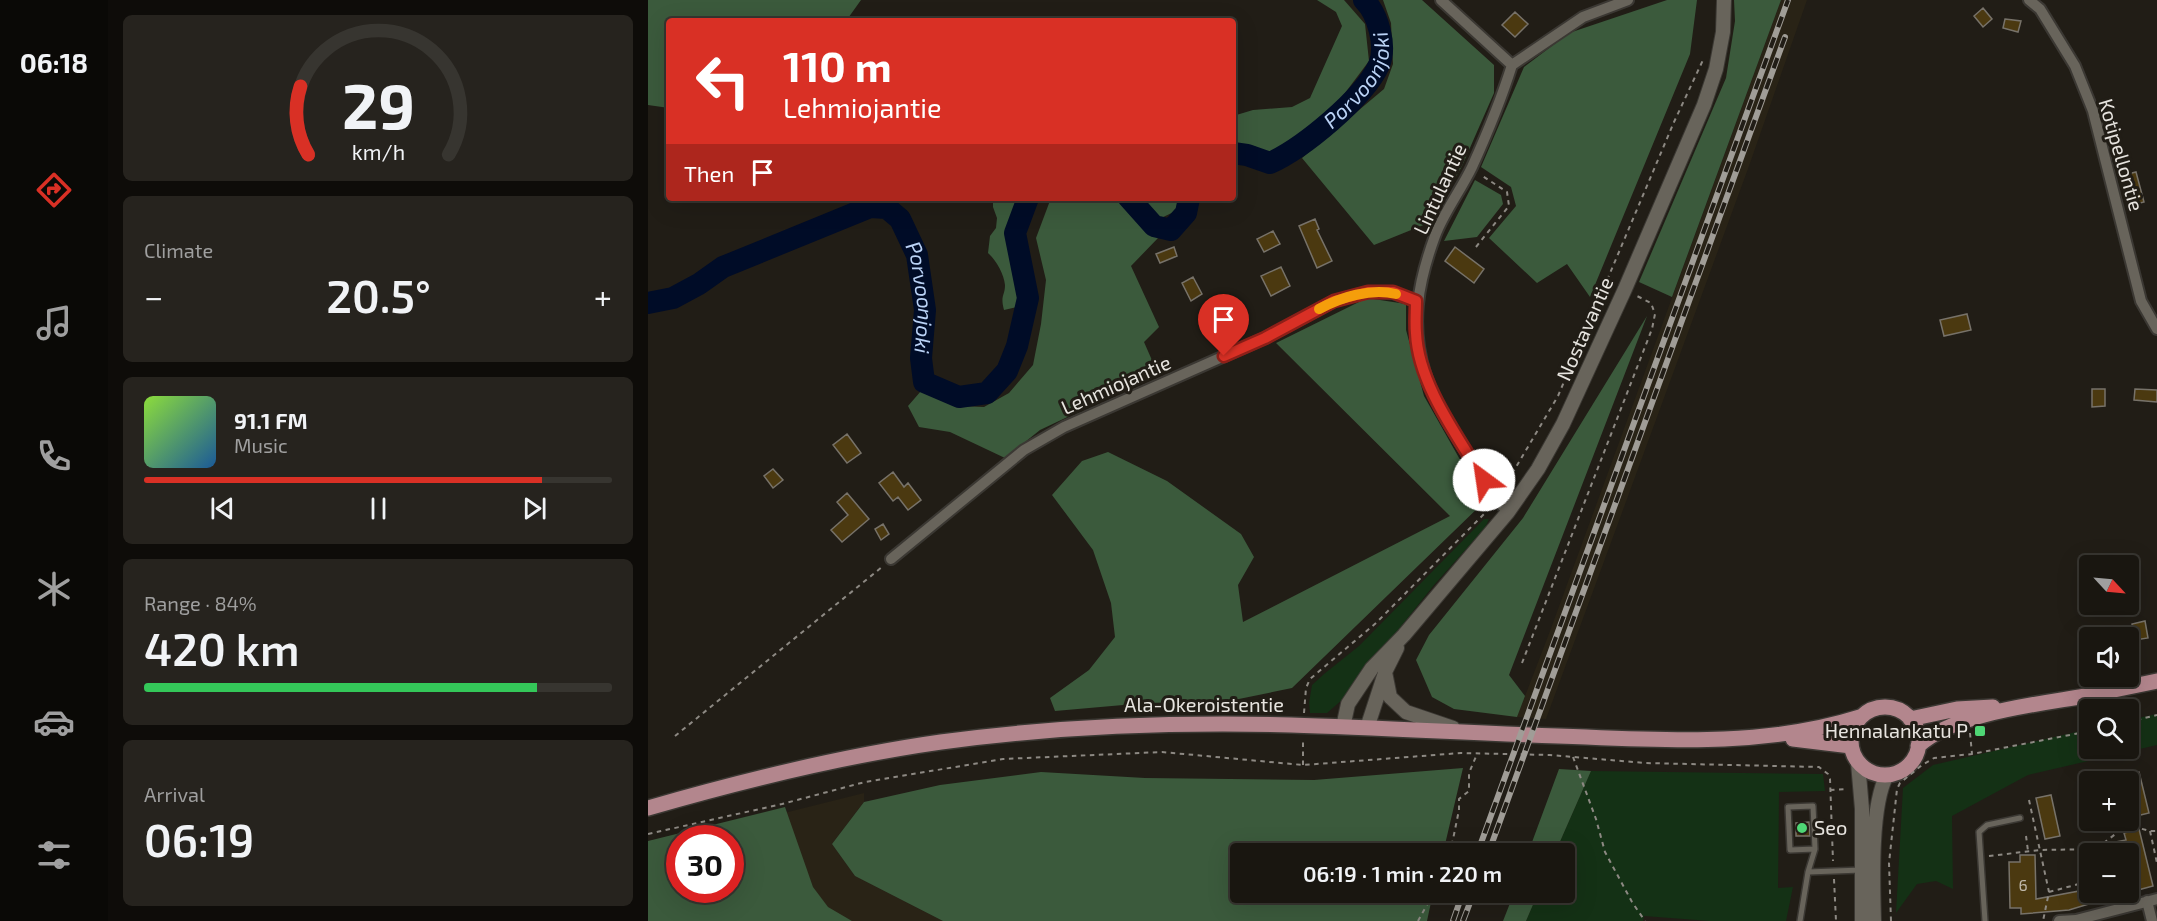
<!DOCTYPE html>
<meta charset="utf-8">
<style>
:root{--surface:#191610;--page:#26231e;--text:#f1f3f6;--muted:#9f9f9f;--line:#373530;--accent:#d93025}
body{margin:0;font-family:"Exo 2",sans-serif;background:var(--page);color:var(--text);height:100vh;display:flex;flex-direction:column;font-size:22px;white-space:nowrap}
*{box-sizing:border-box;margin:0}
p{font-size:20px;color:var(--muted)}
.icon{flex:none;width:33px;height:33px;fill:none;stroke:currentColor;stroke-width:2;stroke-linecap:round;stroke-linejoin:round}
.map{position:relative;flex:1;overflow:hidden}
.drawer{display:flex;flex-direction:column;gap:15px;padding:15px;background:#0e0c09;width:540px}
.drawer>*{flex:none}
.top-card{position:absolute;left:18px;top:18px;width:570px;height:183px;border-radius:6px;box-shadow:0 6px 24px #0002,0 0 0 2px var(--line);background:#d93025;color:#fff;overflow:hidden}
.needle{width:39px;rotate:116deg}
.buttons{position:absolute;left:1431px;top:555px;display:grid;gap:12px}
.buttons a{display:grid;place-items:center;width:60px;height:60px;border-radius:6px;background:var(--surface);box-shadow:0 6px 24px #0002,0 0 0 2px var(--line);font-size:30px}
.speed{position:absolute;left:18px;top:825px;display:flex;gap:12px;font-size:30px;font-weight:700;text-align:center}
.speed>*{display:grid;place-content:center;width:78px;height:78px;border-radius:50%;background:var(--surface);box-shadow:0 6px 24px #0002,0 0 0 2px var(--line);line-height:1}
.speed .limit{border:9px solid #d22;background:#fff;color:#111}
.pin{position:absolute;display:grid;place-items:center;width:51px;height:51px;color:#fff;margin:-62px -26px;border-radius:50% 50% 50% 0;rotate:-45deg;box-shadow:0 0 6px #0007}
.pin .icon{rotate:45deg}
.me{position:absolute;width:66px;margin:-33px;rotate:329deg;stroke-linejoin:round;filter:drop-shadow(0 0 4px #0008)}
.turn{display:flex;align-items:center;gap:21px;height:126px;padding:0 18px;font-size:27px}
.turn .icon{width:78px;height:78px;stroke-width:2.5}
.turn b{display:block;font-size:42px;line-height:51px}
.then{display:flex;align-items:center;height:57px;padding:0 18px;background:#0003;gap:12px;font-size:22px}
.big{font-size:45px;font-weight:600;line-height:1.1}
.drawer .tile{flex:1;display:flex;flex-direction:column;justify-content:center;gap:9px;min-width:0;padding:0 21px;border-radius:9px;background:var(--page)}
.drawer .dial{align-items:center;gap:0}
.dial svg{height:156px;overflow:visible;fill:none;stroke:var(--line);stroke-width:7;stroke-linecap:round;text-anchor:middle}
.dial text{fill:var(--text);stroke:none}
.song{display:flex;align-items:center;gap:18px}
.cover{width:72px;height:72px;border-radius:9px;background:linear-gradient(135deg,hsl(90 70% 55%),hsl(210 70% 35%))}
.played{height:6px;border-radius:3px;background:linear-gradient(90deg,var(--accent) 85%,var(--line) 85%)}
.keys{display:flex;justify-content:space-around;direction:ltr}
.heat{display:flex;justify-content:space-between;align-items:center;font-size:33px;direction:ltr}
.charge{height:9px;border-radius:4px;background:linear-gradient(90deg,#34c759 84%,var(--line) 0)}
.trip{position:absolute;left:582px;top:843px;width:345px;height:60px;border-radius:6px;background:var(--surface);box-shadow:0 6px 24px #0002,0 0 0 2px var(--line);font-weight:600;line-height:60px;text-align:center}
main{display:flex;flex:1;min-height:0}
.tabs{display:flex;flex-direction:column;width:108px;justify-content:space-around;align-items:center;background:#0a0906;color:var(--muted)}
.tabs .icon{width:42px;height:42px}
.tabs .on{color:var(--accent)}
.tabs b{font-size:27px;color:var(--text)}
.map>svg:first-child{display:block}
</style>
<main>
<nav class="tabs">
<b>06:18</b>
<svg class="icon on" aria-label="directions" viewBox="0 0 24 24"><path d="M12 3l9 9-9 9-9-9zM9 14v-3h6M13 9l2 2-2 2"/></svg>
<svg class="icon" aria-label="music" viewBox="0 0 24 24"><path d="M9 18V5l10-2v13"/><circle cx="6" cy="18" r="3"/><circle cx="16" cy="16" r="3"/></svg>
<svg class="icon" aria-label="phone" viewBox="0 0 24 24"><path d="M5 4h4l2 5-3 2q2 4 5 5l2-3 5 2v4C11 20 4 13 5 4z"/></svg>
<svg class="icon" aria-label="climate" viewBox="0 0 24 24"><path d="M12 3v18M4 7l16 10M4 17L20 7"/></svg>
<svg class="icon" aria-label="car" viewBox="0 0 24 24"><path d="M5 17H2v-5l4-1 3-4h7l3 4 3 1v5h-3M9 17h6M6 11h13"/><circle cx="7" cy="17" r="2"/><circle cx="17" cy="17" r="2"/></svg>
<svg class="icon" aria-label="filters" viewBox="0 0 24 24"><path d="M4 7h16M4 17h16"/><circle cx="9" cy="7" r="2"/><circle cx="15" cy="17" r="2"/></svg>
</nav>
<section class="drawer">
<div class="tile dial"><svg viewBox="0 0 100 80">
<path d="M14 69A42 42 0 1 1 86 69"/>
<path d="M14 69A42 42 0 0 1 10 34" stroke="#d93025"/>
<text x="50" y="56" font-size="32" font-weight="700">29</text>
<text x="50" y="72" font-size="11">km/h</text>
</svg></div>
<div class="tile"><p>Climate</p>
<div class="heat"><a>−</a><b class="big">20.5°</b><a>+</a></div>
</div>
<div class="tile">
<div class="song"><i class="cover"></i><div><b>91.1 FM</b><p>Music</p></div></div>
<div class="played"></div>
<div class="keys"><svg class="icon" aria-label="previous" viewBox="0 0 24 24"><path d="M18 5L8 12l10 7zM5 5v14"/></svg><svg class="icon" aria-label="pause" viewBox="0 0 24 24"><path d="M8 5v14M16 5v14"/></svg><svg class="icon" aria-label="next" viewBox="0 0 24 24"><path d="M6 5l10 7-10 7zM19 5v14"/></svg></div>
</div>
<div class="tile"><p>Range · 84%</p><b class="big">420 km</b><div class="charge"></div></div>
<div class="tile"><p>Arrival</p><b class="big">06:19</b></div>
</section>
<div class="map">
<svg width="1509" height="921" viewBox="0 0 1509 921">
<rect width="100%" height="100%" fill="#211d16"/>
<!-- built -->
<path fill="#292316" d="M1133,0H1159L1101,166L979,499L898,719L869,717L902,631Z
M216,793V802L184,844L207,876L295,921H204L181,910L165,887L136,813Z"/>
<!-- green -->
<path fill="#143115" d="M836,519H841L837,528L786,585L695,699L679,713H662L661,703L664,685L676,674L711,646Z
M1509,714V745L1380,775L1304,816L1305,889L1288,881L1269,884L1248,913L1255,788L1285,765L1441,729L1442,748H1480L1481,720Z
M943,771L1175,774L1177,791L1131,792L1130,888L1145,887L1138,921H1062L996,916L995,921H878L890,893L916,892V854L907,853Z"/>
<!-- forest -->
<path fill="#3b5a3c" fill-rule="evenodd" d="M0,0H213L198,21H21V108L0,105Z
M669,0H696L717,24L721,61L688,105L632,148L621,153L606,146L585,144V116L605,110L644,107L662,98L694,26L688,12Z
M735,0H774L846,65V93L814,166L783,222L726,245L654,158L736,89L745,64L743,23Z
M1019,0H1049L1042,54L942,297L919,264L889,283L841,238L868,206L863,187L833,167L876,67L921,33Z
M1086,0H1133L1024,297L991,282L1078,78L1087,21Z
M827,180L853,195L855,204L829,237L796,241Z
M345,198H372L361,229L373,306L356,310C352,295 357,296 357,285C356,274 348,260 340,253L342,236L348,228L349,218L345,207Z
M403,198H468L493,225L511,237L483,266L511,327L496,342L510,374L392,430L357,458L302,432L271,427L260,406L273,391L310,406L336,407L361,393L385,365L393,324L398,280L388,238Z
M496,198H536L532,209L511,219Z
M719,298L758,304V330L776,396L836,502L644,688L581,701L498,703L407,711L402,698L441,670L467,637L463,603L445,550L404,495L434,461L460,452L519,481L593,534L606,557L590,585L595,622L802,516L628,343Z
M999,316L861,675L877,696L869,717L806,709L784,697L768,660L781,635L875,518Z
M815,768L795,853L592,854V892L785,893L779,921H295L207,876L184,844L216,802L292,785L393,772L497,778L666,780Z
M911,769L943,771L907,853H880Z
M137,807L165,887L180,907L204,921H0V841ZM32,838H82V890H32Z
M866,893H890L878,921H855Z"/>
<g fill="none" stroke-linecap="round" stroke-linejoin="round">
<!-- river -->
<g stroke="#000c27" stroke-width="22">
<path id="s1" d="M585,153L599,155L622,163C655,148 715,99 731,65C739,46 730,14 716,0"/>
<path d="M481,198L506,226L523,230L538,213L541,198"/>
<path id="s2" d="M0,303L25,298L51,284L75,267L222,207L239,208L252,219L269,255L277,310L273,358L276,382L311,397L339,393L359,371L369,346L380,298L367,233L380,198"/>
</g>
</g>
<!-- building -->
<path fill="#4b3910" stroke="#777269" stroke-width="1.5" d="M1335,8L1344,19L1335,27L1326,16Z
M867,12L880,24L867,37L854,25Z
M1357,19L1373,21L1370,32L1355,28Z
M1488,172L1496,202L1480,206L1472,176Z
M667,219L671,229L669,230L684,261L669,268L651,226Z
M625,231L632,244L616,252L609,239Z
M526,247L529,256L512,263L508,254Z
M807,247L836,269L826,283L797,261Z
M633,267L642,286L623,296L613,276Z
M545,277L554,294L543,301L534,283Z
M1319,314L1323,330L1296,336L1292,320Z
M1444,389H1457V406L1444,407Z
M1487,389L1509,390V402L1486,400Z
M199,434L213,453L199,463L185,445Z
M125,469L135,480L125,488L116,476Z
M245,472L256,487L260,483L273,500L260,510L250,497L245,501L231,483Z
M199,493L221,519L194,542L183,530L200,515L189,502Z
M235,524L241,534L233,540L227,529Z
M1497,621L1500,638L1487,640L1484,624Z
M1491,772L1501,813L1484,817L1480,801V774Z
M1403,795L1412,836L1397,839L1388,798Z
M1161,822L1162,836H1148V823Z
M1491,829L1505,886L1490,890L1489,884L1480,887V854H1470L1467,842L1478,840L1476,833Z
M1372,855H1387L1388,899L1442,889V892H1474V894L1421,910L1373,914V908H1362L1361,862H1372Z"/>
<g fill="none" stroke-linecap="round" stroke-linejoin="round">
<!-- lane casing -->
<g stroke="#3b3833" stroke-width="8">
<path id="lane" d="M1160,872L1213,870
M1152,921L1160,872L1167,849L1165,806L1140,807L1142,850L1167,849
M1337,921L1331,832L1339,825L1372,818"/>
</g>
<!-- street casing -->
<g stroke="#3b3833" stroke-width="14">
<path id="street" d="M793,0L864,65C853,100 839,134 824,167C813,190 796,212 787,236C770,282 762,325 777,373C790,414 826,463 849,500L860,512
M1381,0L1392,9L1427,66L1445,111L1493,301L1509,329
M864,65L935,17L980,0
M243,559L376,450L416,427L617,338L686,301L720,292L745,293L769,301
M1499,901L1504,921
M1411,921L1428,920L1509,899"/>
</g>
<!-- secondary casing -->
<g stroke="#3b3833" stroke-width="16">
<path id="secondary" d="M749,648L737,672L742,697L758,712L805,728
M695,727L700,704L724,668L756,635L860,512L890,469L915,424L977,289L1056,105L1068,69L1075,32L1076,0
M719,728L736,676
M1210,763L1214,809V921
M1226,921C1225,885 1222,806 1239,775"/>
</g>
<!-- primary casing -->
<g stroke="#3b3833" stroke-width="18">
<path id="primary" d="M1203 741a34 34 0 1 1 68 0a34 34 0 1 1-68 0Z
M1262,719L1309,709L1345,707
M1145,739L1203,746
M1270,746C1305,713 1391,704 1437,696C1461,691 1485,686 1509,681
M0,808C97,780 194,756 293,742C410,726 526,722 643,725C741,728 840,734 938,737C1029,741 1124,745 1212,717"/>
</g>
<!-- path -->
<path stroke="#8d8983" stroke-width="2" stroke-dasharray="4.5 4.5" stroke-linecap="butt" d="M828,247L861,206L859,192L833,175
M855,489L910,396L1026,122L1055,60
M874,663L1004,329L1007,314L1003,303L987,295
M656,713L658,688L662,679L728,623L841,509
M1480,722L1509,715
M1322,733L1324,754
M27,736L234,567
M925,757L948,819L957,852L984,902L997,921
M655,765V740
M1467,777L1468,782
M1458,780V782
M1182,790L1199,789
M1381,800L1401,892L1395,921
M1466,820L1469,832
M1502,831L1509,863
M0,834L134,804L217,782L355,759L514,752L655,765L813,753L902,755L997,763L1171,767L1180,774L1182,779L1185,861
M1378,836L1380,851
M802,854L811,810V799L821,791V773L829,754
M1341,856L1392,850L1448,849L1479,825L1502,831H1509
M1186,879L1188,921
M1401,892L1442,881
M770,921L786,892
M1243,921L1241,863L1249,789L1252,783L1274,765L1286,758L1324,754L1442,731"/>
<!-- lane -->
<use href="#lane" stroke="#68645b" stroke-width="5"/>
<!-- street -->
<use href="#street" stroke="#68645b" stroke-width="10"/>
<!-- secondary -->
<use href="#secondary" stroke="#68645b" stroke-width="14"/>
<!-- primary -->
<use href="#primary" stroke="#b3868d" stroke-width="15"/>
<!-- rail casing -->
<g stroke="#a09d97" stroke-width="6">
<path id="rail" d="M829,854L1140,0
M840,854L1137,37
M805,921L815,892
M815,921L826,892"/>
</g>
<!-- rail -->
<use href="#rail" stroke="#211d16" stroke-width="4" stroke-dasharray="11" stroke-linecap="butt"/>
</g>
<g fill="none" stroke-linecap="round" stroke-linejoin="round">
<!-- route casing -->
<g stroke="#8d1f18" stroke-width="15">
<path id="route" d="M576,356L617,338L686,301L720,292H745L768,301C768,312 767,323 768,333C770,384 811,438 836,480"/>
</g>
<!-- route -->
<use href="#route" stroke="#d93025" stroke-width="10"/>
<!-- slow -->
<path stroke="#f59e0b" stroke-width="10" d="M671,309C693,297 723,288 748,294"/>
</g>
<!-- markers -->
<g fill="#4fd675" stroke="#211d16" stroke-width="2">
<rect x="1326" y="725" width="12" height="12" rx="3"/>
<circle cx="1154" cy="828" r="6"/>
</g>
<g text-anchor="middle" stroke-width="6" stroke-linejoin="round" paint-order="stroke">
<!-- number labels -->
<g font-size="16" fill="#c0b9ab">
<text x="1375" y="891">6</text>
</g>
<!-- street labels -->
<g font-size="20" fill="#e7e4df" stroke="#211d16">
<text transform="translate(1473 155) rotate(74)" y="7">Kotipellontie</text>
<text transform="translate(792 189) rotate(-65)" y="7">Lintulantie</text>
<text transform="translate(937 329) rotate(-66)" y="7">Nostavantie</text>
<text transform="translate(468 385) rotate(-24)" y="7">Lehmiojantie</text>
<text x="556" y="712">Ala-Okeroistentie</text>
</g>
<!-- poi labels -->
<g font-size="20" fill="#e7e4df" stroke="#211d16" text-anchor="end">
<text x="1320" y="738">Hennalankatu P</text>
<text x="1166" y="835" text-anchor="start">Seo</text>
</g>
<!-- water labels -->
<g font-size="21" font-style="italic" fill="#bad3f6" stroke="#211d16">
<text dy="7" stroke="none"><textPath href="#s1" startOffset="164">Porvoonjoki</textPath></text>
<text dy="7" stroke="none"><textPath href="#s2" startOffset="360">Porvoonjoki</textPath></text>
</g>
</g>
</svg>
<div class="buttons">
<a><svg class="needle" viewBox="-14 -14 28 28"><path d="M0-13l5 13h-10z" fill="#e53935"/><path d="M0 13l5-13h-10z" fill="#9f9f9f"/></svg></a>
<a><svg class="icon" aria-label="sound" viewBox="0 0 24 24"><path d="M4 9h4l5-4v14l-5-4H4zM17 9q2 3 0 6"/></svg></a>
<a><svg class="icon" aria-label="search" viewBox="0 0 24 24"><circle cx="10" cy="10" r="6"/><path d="M15 15l6 6"/></svg></a>
<a>+</a>
<a>−</a>
</div>
<div class="speed"><div class="limit">30</div></div>
<div class="pin" style="left:576px;top:356px;background:#d93025"><svg class="icon" aria-label="arrive" viewBox="0 0 24 24"><path d="M6 21V4h12l-3 4 3 4H6"/></svg></div>
<svg class="me" style="left:836px;top:480px" viewBox="-20 -20 40 40"><circle r="19" fill="#fff"/><path d="M0-13L10 11 0 6-10 11z" fill="#d93025"/></svg>
<div class="trip">06:19 · 1 min · 220 m</div>
<div class="top-card">
<div class="turn"><svg class="icon" aria-label="left" viewBox="0 0 24 24"><path d="M17 20v-9H6M10 6l-5 5 5 5"/></svg><div><b>110 m</b>Lehmiojantie</div></div>
<div class="then">Then<svg class="icon" aria-label="arrive" viewBox="0 0 24 24"><path d="M6 21V4h12l-3 4 3 4H6"/></svg></div>
</div>
</div>
</main>
